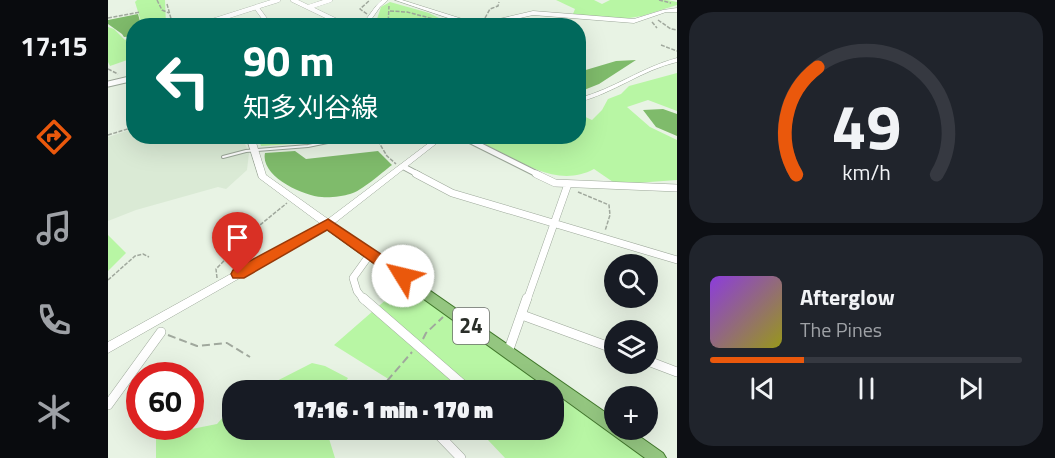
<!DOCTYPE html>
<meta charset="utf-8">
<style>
:root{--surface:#171b24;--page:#20242c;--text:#f1f3f6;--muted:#9ea1a6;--line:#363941;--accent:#ea580c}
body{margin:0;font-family:"Titillium Web","Noto Sans JP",sans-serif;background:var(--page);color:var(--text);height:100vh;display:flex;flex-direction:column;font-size:22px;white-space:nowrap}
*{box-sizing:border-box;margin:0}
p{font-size:20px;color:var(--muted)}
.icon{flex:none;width:33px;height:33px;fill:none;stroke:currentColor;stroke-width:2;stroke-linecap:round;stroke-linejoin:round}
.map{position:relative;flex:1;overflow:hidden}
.sheet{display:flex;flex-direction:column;gap:12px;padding:12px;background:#0d0f14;width:378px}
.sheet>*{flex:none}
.banner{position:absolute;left:18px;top:18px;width:460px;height:126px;border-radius:24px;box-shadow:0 6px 24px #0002;background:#00695c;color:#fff;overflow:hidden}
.tools{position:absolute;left:496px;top:254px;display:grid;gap:12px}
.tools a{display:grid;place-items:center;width:54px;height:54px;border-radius:50%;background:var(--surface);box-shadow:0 6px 24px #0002;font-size:30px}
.speed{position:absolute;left:18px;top:362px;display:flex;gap:12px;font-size:30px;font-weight:700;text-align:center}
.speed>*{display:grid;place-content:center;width:78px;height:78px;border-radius:50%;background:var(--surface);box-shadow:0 6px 24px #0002;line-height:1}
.speed .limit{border:9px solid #d22;background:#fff;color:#111}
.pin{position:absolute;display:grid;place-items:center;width:51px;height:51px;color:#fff;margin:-62px -26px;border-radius:50% 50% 50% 0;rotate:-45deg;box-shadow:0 0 6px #0007}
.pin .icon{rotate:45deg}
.me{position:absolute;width:66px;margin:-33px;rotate:306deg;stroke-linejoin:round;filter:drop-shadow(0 0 4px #0008)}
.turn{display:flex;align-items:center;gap:21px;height:126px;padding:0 18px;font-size:27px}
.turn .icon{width:78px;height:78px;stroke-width:2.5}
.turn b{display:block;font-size:42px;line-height:51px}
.sheet .tile{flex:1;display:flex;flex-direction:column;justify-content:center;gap:9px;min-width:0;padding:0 21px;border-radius:24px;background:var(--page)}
.sheet .dial{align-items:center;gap:0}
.dial svg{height:156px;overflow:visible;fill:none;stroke:var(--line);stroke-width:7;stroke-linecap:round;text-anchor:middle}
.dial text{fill:var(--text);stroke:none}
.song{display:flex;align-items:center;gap:18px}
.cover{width:72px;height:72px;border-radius:9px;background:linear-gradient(135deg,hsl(270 70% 55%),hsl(60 70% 35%))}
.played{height:6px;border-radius:3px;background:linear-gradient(90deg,var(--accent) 30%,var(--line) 30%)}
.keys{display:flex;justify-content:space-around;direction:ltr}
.trip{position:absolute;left:114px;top:380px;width:342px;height:60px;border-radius:24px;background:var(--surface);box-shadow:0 6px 24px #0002;font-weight:800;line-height:60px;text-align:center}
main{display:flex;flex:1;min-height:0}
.tabs{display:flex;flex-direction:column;width:108px;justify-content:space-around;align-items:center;background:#090b0e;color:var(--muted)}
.tabs .icon{width:42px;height:42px}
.tabs .active{color:var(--accent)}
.tabs b{font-size:27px;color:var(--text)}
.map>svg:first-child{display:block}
</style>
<main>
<nav class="tabs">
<b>17:15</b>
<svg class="icon active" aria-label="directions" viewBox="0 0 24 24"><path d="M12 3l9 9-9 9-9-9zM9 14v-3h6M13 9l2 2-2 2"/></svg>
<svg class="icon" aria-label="music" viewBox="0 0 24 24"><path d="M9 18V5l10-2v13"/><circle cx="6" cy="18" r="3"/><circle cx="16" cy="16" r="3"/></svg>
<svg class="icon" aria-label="phone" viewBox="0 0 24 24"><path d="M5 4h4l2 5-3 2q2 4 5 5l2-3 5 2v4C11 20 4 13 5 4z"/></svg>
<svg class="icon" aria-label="climate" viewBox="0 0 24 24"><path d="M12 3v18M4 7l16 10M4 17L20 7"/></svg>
</nav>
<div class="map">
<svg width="569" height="458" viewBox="0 0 569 458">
<rect width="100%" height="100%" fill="#e8f3e4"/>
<!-- built -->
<path fill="#daead5" d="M25,129L26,136L134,137L141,153L139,170L118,189L110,187L28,210L0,221V137Z"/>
<!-- green -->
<path fill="#b8f6a4" d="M29,0H57L58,25H34L27,2Z
M448,0H486L494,4L502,0H559L569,2V5L534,16L515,19L465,14L467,9Z
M282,2L321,13L341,23L358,25H262L269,19L273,7Z
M0,27L6,29L17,40L25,35V58L2,66L0,62Z
M569,73V111L540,100L519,107L542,127L569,140V180L528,183L505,182L486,169C449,189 412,161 378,145L374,137L471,136V114L484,120L494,110L500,99L513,94L521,86Z
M150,137V136L233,137L198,143L153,146Z
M0,235L18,253L0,271Z
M273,272L283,275L297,285L441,390H298L226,345L288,291L272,276Z
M204,363L217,366L240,378L232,390H151Z
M446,393L536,458H397L380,440L361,429H446Z
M124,407V429H218L227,458H48V436L109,424Z"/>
<!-- water -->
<path fill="#7fbb6b" d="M30,14L33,25L26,26L25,36L16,37L14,34L0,24V20Z
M528,60L491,84L471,92V72L508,61Z
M555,109L569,114V136L548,127L535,110Z
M187,151L198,159L270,151L284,165C273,173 254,191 242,194C236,196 221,198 214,197C195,196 152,176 157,153Z"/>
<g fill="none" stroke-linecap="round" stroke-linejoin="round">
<!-- lane casing -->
<g stroke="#9ca799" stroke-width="4">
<path id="lane" d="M254,136L261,142
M115,157L138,151L200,146L249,136"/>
</g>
<!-- street-far3 casing -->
<g stroke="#9ca799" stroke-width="5">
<path id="street-far3" d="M185,0L239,26
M148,7L162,26
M201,7L222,0
M89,26L170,0"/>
</g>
<!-- street-far2 casing -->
<g stroke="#9ca799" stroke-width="7">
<path id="street-far2" d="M0,84L26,78
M353,136L431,175
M296,167L311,175"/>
</g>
<!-- street-far1 casing -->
<g stroke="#9ca799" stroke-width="8">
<path id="street-far1" d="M308,174L344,193L569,260
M428,174L447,183L569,188
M256,300L249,291L245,278L263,253
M419,300L460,184"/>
</g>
<!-- street casing -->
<g stroke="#9ca799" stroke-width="10">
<path id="street" d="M255,298L361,390
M414,315L507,349
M400,352L419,298
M540,361L569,372
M0,405L53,332
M325,429L353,458"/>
</g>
<!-- secondary casing -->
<g stroke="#9ca799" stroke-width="1">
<path id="secondary" d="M274,0H280L272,7L260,24L252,26C261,18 265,7 274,0Z
M287,0H294L364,22H378L425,11L526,19L555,10L569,8V12H558L526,23L425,15L378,26H364Z
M569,58V62C534,70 506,93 471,102V98C506,89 534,67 569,58Z
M138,136H146L158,175L220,219L330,136H338L223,226L0,353V342L213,224L151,178Z"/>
</g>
<!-- primary casing -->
<g stroke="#41782b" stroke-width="2">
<path id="primary" d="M220,220L507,419V429H521L555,453L558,458H537L446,392V390H442L216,227L215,224L216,221Z"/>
</g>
<!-- path-far1 -->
<path stroke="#a0a89d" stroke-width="1.5" stroke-dasharray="4 1.5" stroke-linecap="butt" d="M49,0L54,10L61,13
M551,0L563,3
M59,4L65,26
M282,11L299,12L341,23
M259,14L252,9L262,0
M0,18L32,12
M377,18L382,9L390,6L391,2
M550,20L563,29L569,30
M544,22L549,28
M280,26L281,6
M553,45L569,51
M0,69L10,74
M22,85L24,108
M0,135L26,127
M267,136L279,156L288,164
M470,192L501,205L502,215L497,231
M109,278L108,269L147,229L179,203
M0,280L27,256L35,254L41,257"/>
<!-- path -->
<path stroke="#a0a89d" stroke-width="2" stroke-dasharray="8 4" stroke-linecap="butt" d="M60,335L89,346L119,343L142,357
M315,339L318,333L335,317
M279,381L304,352"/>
<!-- lane -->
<use href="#lane" stroke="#fff" stroke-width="2"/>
<!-- street-far3 -->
<use href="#street-far3" stroke="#fff" stroke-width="4.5"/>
<!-- street-far2 -->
<use href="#street-far2" stroke="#fff" stroke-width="5"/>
<!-- street-far1 -->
<use href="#street-far1" stroke="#fff" stroke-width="7"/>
<!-- street -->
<use href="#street" stroke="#fff" stroke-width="9"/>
<!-- secondary -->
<use href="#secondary" fill="#fff" fill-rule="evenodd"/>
<!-- primary -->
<use href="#primary" fill="#94c680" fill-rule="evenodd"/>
</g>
<!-- route -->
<path fill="#ea580c" stroke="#983908" stroke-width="1.5" d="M220,219L300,272L302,276L300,280H289L219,230L136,278H125L123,274L125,270Z"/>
<g text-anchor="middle" stroke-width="5" stroke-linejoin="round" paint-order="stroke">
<!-- shield labels -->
<rect fill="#fff" stroke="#6a6d69" stroke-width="1.5" x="345" y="308" width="36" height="36" rx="4.5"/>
<g font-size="21" font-weight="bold" fill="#2a2e29">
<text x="363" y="333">24</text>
</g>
</g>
</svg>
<div class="tools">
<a><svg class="icon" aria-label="search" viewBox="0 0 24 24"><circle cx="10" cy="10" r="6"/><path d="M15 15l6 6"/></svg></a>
<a><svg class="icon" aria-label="layers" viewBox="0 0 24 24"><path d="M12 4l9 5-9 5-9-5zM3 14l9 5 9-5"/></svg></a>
<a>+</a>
</div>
<div class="speed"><div class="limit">60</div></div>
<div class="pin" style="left:130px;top:274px;background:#d93025"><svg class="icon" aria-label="arrive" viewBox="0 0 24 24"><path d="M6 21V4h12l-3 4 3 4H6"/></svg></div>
<svg class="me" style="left:295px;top:276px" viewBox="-20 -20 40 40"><circle r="19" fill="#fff"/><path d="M0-13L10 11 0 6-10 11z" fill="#ea580c"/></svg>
<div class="trip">17:16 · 1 min · 170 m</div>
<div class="banner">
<div class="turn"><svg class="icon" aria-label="left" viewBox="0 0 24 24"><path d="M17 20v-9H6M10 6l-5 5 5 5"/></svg><div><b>90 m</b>知多刈谷線</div></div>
</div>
</div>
<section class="sheet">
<div class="tile dial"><svg viewBox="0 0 100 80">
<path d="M14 69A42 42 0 1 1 86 69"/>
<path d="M14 69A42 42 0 0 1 25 14" stroke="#ea580c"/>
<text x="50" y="56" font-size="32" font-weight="700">49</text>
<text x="50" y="72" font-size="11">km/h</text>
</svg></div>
<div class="tile">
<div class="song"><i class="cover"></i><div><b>Afterglow</b><p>The Pines</p></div></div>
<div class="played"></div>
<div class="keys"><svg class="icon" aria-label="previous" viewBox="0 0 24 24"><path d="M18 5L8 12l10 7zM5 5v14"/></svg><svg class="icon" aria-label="pause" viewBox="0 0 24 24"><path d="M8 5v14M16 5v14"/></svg><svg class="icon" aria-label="next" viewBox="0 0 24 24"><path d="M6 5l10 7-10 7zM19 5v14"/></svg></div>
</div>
</section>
</main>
